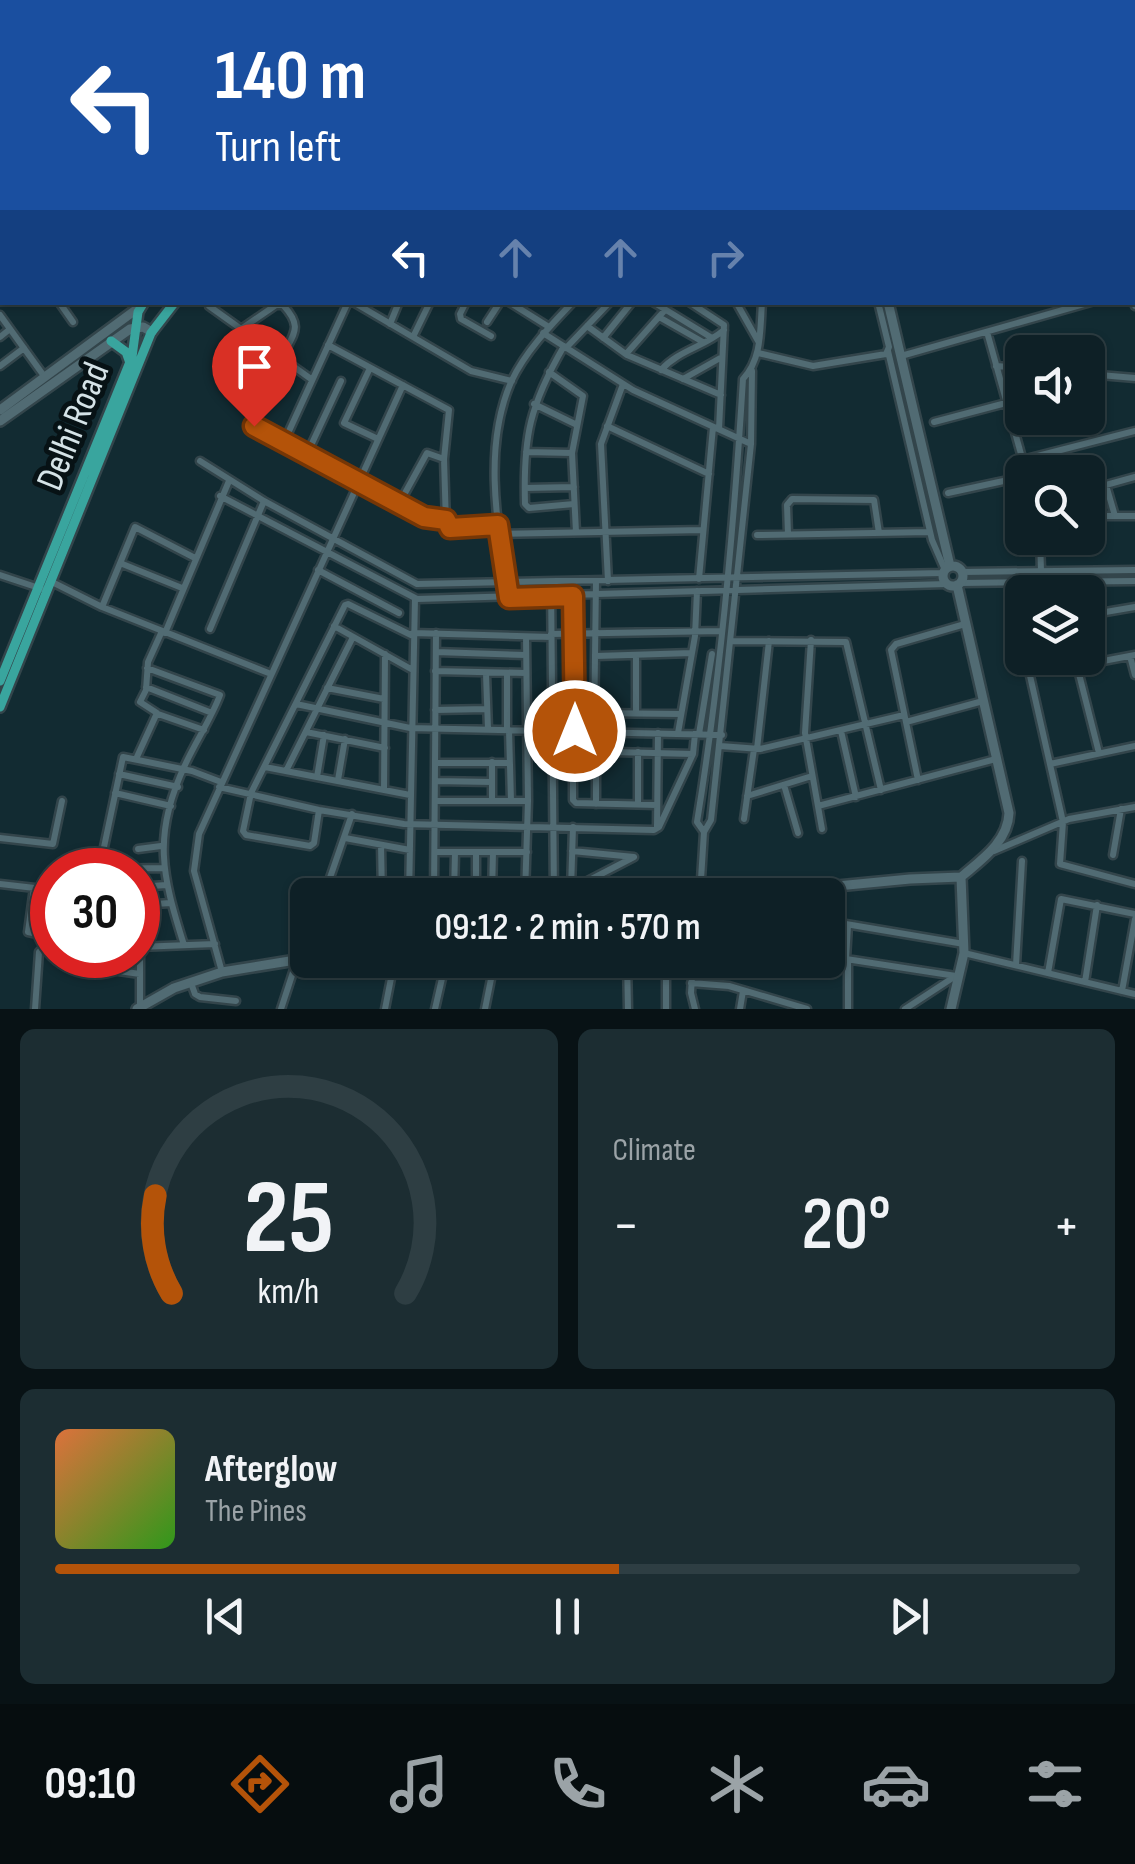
<!DOCTYPE html>
<meta charset="utf-8">
<style>
:root{--surface:#0e2026;--page:#1c2d32;--text:#f1f3f6;--muted:#9ba3a7;--line:#2e3e43;--accent:#b45309}
body{margin:0;font-family:"Sofia Sans Condensed",sans-serif;background:var(--page);color:var(--text);height:100vh;display:flex;flex-direction:column;font-size:38px;white-space:nowrap}
*{box-sizing:border-box;margin:0}
p{font-size:32px;color:var(--muted)}
.icon{flex:none;width:55px;height:55px;fill:none;stroke:currentColor;stroke-width:2;stroke-linecap:round;stroke-linejoin:round}
.map{position:relative;height:1009px;overflow:hidden}
.details{display:flex;flex-direction:column;gap:20px;padding:20px;background:#081215;flex:1}
.details>*{flex:none}
.banner{position:absolute;left:0px;top:0px;width:1135px;height:305px;box-shadow:0 2px 8px #0004,0 0 0 2px var(--line);background:#1a4fa0;color:#fff;overflow:hidden}
.fabs{position:absolute;left:1005px;top:335px;display:grid;gap:20px}
.fabs a{display:grid;place-items:center;width:100px;height:100px;border-radius:15px;background:var(--surface);box-shadow:0 2px 8px #0004,0 0 0 2px var(--line);font-size:50px}
.speed{position:absolute;left:30px;top:848px;display:flex;gap:20px;font-size:50px;font-weight:700;text-align:center}
.speed>*{display:grid;place-content:center;width:130px;height:130px;border-radius:50%;background:var(--surface);box-shadow:0 2px 8px #0004,0 0 0 2px var(--line);line-height:1}
.speed .limit{border:15px solid #d22;background:#fff;color:#111}
.pin{position:absolute;display:grid;place-items:center;width:85px;height:85px;color:#fff;margin:-102px -42px;border-radius:50% 50% 50% 0;rotate:-45deg;box-shadow:0 0 10px #0007}
.pin .icon{rotate:45deg}
.me{position:absolute;width:110px;margin:-55px;rotate:0deg;stroke-linejoin:round;filter:drop-shadow(0 0 8px #0008)}
.turn{display:flex;align-items:center;gap:35px;height:210px;padding:0 50px;font-size:45px}
.turn .icon{width:130px;height:130px;stroke-width:2.5}
.turn b{display:block;font-size:70px;line-height:85px}
.lanes{display:flex;align-items:center;height:95px;padding:0 50px;background:#0003;justify-content:center;gap:50px;direction:ltr}
.lanes .off{opacity:.35}
.big{font-size:75px;font-weight:600;line-height:1.1}
.details .widget{flex:1;display:flex;flex-direction:column;justify-content:center;gap:15px;min-width:0;padding:0 35px;border-radius:15px;background:var(--page)}
.details .dial{align-items:center;gap:0}
.dial svg{height:260px;overflow:visible;fill:none;stroke:var(--line);stroke-width:7;stroke-linecap:round;text-anchor:middle}
.dial text{fill:var(--text);stroke:none}
.song{display:flex;align-items:center;gap:30px}
.cover{width:120px;height:120px;border-radius:15px;background:linear-gradient(135deg,hsl(20 70% 55%),hsl(110 70% 35%))}
.played{height:10px;border-radius:5px;background:linear-gradient(90deg,var(--accent) 55%,var(--line) 55%)}
.keys{display:flex;justify-content:space-around;direction:ltr}
.heat{display:flex;justify-content:space-between;align-items:center;font-size:55px;direction:ltr}
.details .tiles{flex:1;display:grid;gap:20px;grid-template-columns:1fr 1fr}
.widget:last-child{grid-column:span 2}
.trip{position:absolute;left:290px;top:878px;width:555px;height:100px;border-radius:15px;background:var(--surface);box-shadow:0 2px 8px #0004,0 0 0 2px var(--line);font-weight:600;line-height:100px;text-align:center}
.menu{display:flex;height:160px;justify-content:space-around;align-items:center;background:#060d0f;color:var(--muted)}
.menu .icon{width:70px;height:70px}
.menu .on{color:var(--accent)}
.menu b{font-size:45px;color:var(--text)}
.map>svg:first-child{display:block}
</style>
<div class="map">
<svg width="1135" height="1009" viewBox="0 0 1135 1009">
<rect width="100%" height="100%" fill="#122b32"/>
<g fill="none" stroke-linecap="round" stroke-linejoin="round">
<!-- street casing -->
<g stroke="#33454b" stroke-width="11">
<path id="street" d="M710,0L712,2
M0,132H2
M0,145L2,153
M1132,175L1135,178
M0,251L2,250
M1132,291L1135,290
M1132,298L1135,306
M59,302L73,322
M209,302V306L311,379
M353,302L471,371L512,381
M466,302L460,314L461,319L491,336
M509,302L549,327
M653,302L712,338
M689,302L724,325L719,429
M736,302L758,341
M0,315L44,376
M659,317L703,342
M487,322L500,302
M390,324L399,302
M587,326L627,355L721,395
M241,329L276,305H283C304,328 293,333 282,358
M987,332L1026,472
M543,333L633,390L751,444
M0,337L10,329
M413,337L430,302
M603,338L632,302
M328,345L449,410L444,459L446,524L450,527L498,525
M564,346C530,405 523,436 525,504L529,508L574,504
M566,348L610,302
M888,351L932,540L945,570
M758,353L813,366L886,354L889,347L878,302
M626,354L665,310
M901,356L1091,302
M0,366L24,348
M996,366L1022,368
M370,368L344,423L378,439
M661,370C679,350 704,347 724,330
M549,372L583,396L572,453L576,532
M1088,374L1135,378
M683,379L722,357
M534,404L577,425
M934,422L1006,403
M1052,425V418
M254,426L424,517L446,521
M607,426L709,474
M284,442L348,302
M526,452L572,453
M307,454L341,381
M1022,460L1135,431
M200,461L264,501L417,584L943,573
M1106,485L1115,516
M525,488L574,487
M1088,490L1135,477
M948,493L1022,477
M220,496L417,599L947,584
M399,504L427,453L444,459
M1088,516H1135
M500,534L703,530
M788,534L787,505L792,499L874,500L879,533
M757,535L930,532
M1040,538L1041,571
M120,563L182,588
M318,570L399,613
M962,572L1135,570
M0,575L42,589
M699,579L713,427
M50,581L102,607L271,674
M608,581L601,444L623,384
M551,582L554,895
M1019,582L1022,609
M960,583L1135,581
M573,596V800L576,803L657,805
M509,598C498,528 482,450 511,382C525,352 550,326 573,302
M102,607L135,527L195,558
M1088,615L1135,607
M334,626L411,669
M1022,628V642
M210,629L264,501
M165,633L229,481
M413,633L551,637
M551,634L722,631
M811,640L805,733L822,829
M730,641L846,642L881,790
M436,652L525,655
M636,655V713
M596,656L692,653
M1130,656L1135,675
M1026,658L1063,822L1060,864L1135,884
M1075,658L1099,753
M1077,666L1135,655
M147,668L220,695C211,719 196,741 185,765C152,835 162,875 184,945
M435,671L525,673
M486,674L488,729
M146,687L212,713
M327,688L384,699
M296,704L410,728L722,735
M435,710L487,709
M594,713L681,714
M158,714L204,730
M906,722L983,701
M507,730V673
M509,730L511,801
M594,731L596,581
M841,731L856,797
M306,732L385,748
M678,733L695,636L697,591
M699,734L712,654
M720,746L760,749L904,715
M757,749L769,641
M574,751L693,754
M638,752V804
M136,759L157,713L140,702L146,690L148,662L162,631
M492,762V801
M435,763H510
M1050,764L1135,746
M265,767L410,795
M286,771L353,637
M119,774L178,787
M317,777L324,735
M338,780L345,739
M918,780L891,650L896,644L965,624
M435,781L492,782
M784,785L798,833
M219,787L319,810L404,824L654,830L659,827L693,754L695,734
M384,790L385,654
M115,793L171,806
M747,796L812,776
M435,801H528
M596,804V751
M818,806L996,759
M319,810L314,843L310,846L246,835L243,831L251,793L345,605L348,604L413,636
M744,819L754,749
M657,827L658,733
M704,832L697,822C721,675 734,527 743,379C762,359 760,330 762,302
M0,838L53,844L62,801
M345,838L410,850
M381,845L382,895
M138,849L161,846
M994,851L1069,819L1135,807
M435,852H527
M476,852V895
M1113,855L1121,809
M104,869L163,868
M104,870V847L123,757L192,771L221,782
M0,884L52,890
M138,887L166,885
M34,888L28,932L52,937
M571,889L573,827
M324,895L352,814
M409,895L415,598
M434,895L436,633
M454,895L455,852
M492,895L493,852
M525,895L528,801L526,637
M554,895L578,886L634,857L572,851
M700,895L704,832L711,820L751,444L752,371
M138,905L171,903
M828,921L964,944
M848,925L846,959L956,976
M138,947L215,944
M140,947V1008
M964,953L1135,994
M302,959L308,942
M627,960L628,1009
M666,960V1009
M693,960L691,993L695,1009
M703,960L778,970L783,966L784,960
M848,960V1009
M1016,965L1022,861
M91,967L140,974
M222,972L194,871L199,834L403,385
M1048,973L1061,899L1135,914
M1085,982L1097,905
M191,983L195,994L200,997L236,1001
M691,983L729,986L807,1009
M1122,991L1135,919
M35,1009L39,952L52,938
M281,1009L297,960
M385,1009L393,968
M435,1009L443,974
M485,1009L493,969
M740,1009L743,991
M905,1009L954,977"/>
</g>
<!-- secondary casing -->
<g stroke="#33454b" stroke-width="14">
<path id="secondary" d="M1132,9L1135,8
M888,302L950,566
M0,410L141,306
M0,421L130,329L143,327L152,332
M943 576a10 10 0 1 1 20 0a10 10 0 1 1-20 0Z
M957,585L1009,813C1008,842 981,860 961,877
M743,895L910,879L961,877L964,953L951,1009
M323,960C392,968 463,983 531,960
M137,1009L174,988L222,972L308,958"/>
</g>
<!-- primary casing -->
<g stroke="#33454b" stroke-width="14">
<path id="primary" d="M582,2L585,0
M599,2L602,0
M111,341L126,352L130,363
M0,681L132,357L138,312L144,302
M0,707L151,333L175,302"/>
</g>
<!-- street -->
<use href="#street" stroke="#516b73" stroke-width="6"/>
<!-- secondary -->
<use href="#secondary" stroke="#516b73" stroke-width="9"/>
<!-- primary -->
<use href="#primary" stroke="#39a59e" stroke-width="9"/>
</g>
<g fill="none" stroke-linecap="round" stroke-linejoin="round">
<!-- route casing -->
<g stroke="#753606" stroke-width="25">
<path id="route" d="M254,426L424,517L446,520L450,528L498,525L509,598L573,596L575,731"/>
</g>
<!-- route -->
<use href="#route" stroke="#b45309" stroke-width="18"/>
</g>
<g text-anchor="middle" stroke-width="10" stroke-linejoin="round" paint-order="stroke">
<!-- street labels -->
<g font-size="38" fill="#d5e3e7" stroke="#071215">
<text transform="translate(72 426) rotate(-68)" y="13">Delhi Road</text>
</g>
</g>
</svg>
<div class="fabs">
<a><svg class="icon" aria-label="sound" viewBox="0 0 24 24"><path d="M4 9h4l5-4v14l-5-4H4zM17 9q2 3 0 6"/></svg></a>
<a><svg class="icon" aria-label="search" viewBox="0 0 24 24"><circle cx="10" cy="10" r="6"/><path d="M15 15l6 6"/></svg></a>
<a><svg class="icon" aria-label="layers" viewBox="0 0 24 24"><path d="M12 4l9 5-9 5-9-5zM3 14l9 5 9-5"/></svg></a>
</div>
<div class="speed"><div class="limit">30</div></div>
<div class="pin" style="left:254px;top:426px;background:#d93025"><svg class="icon" aria-label="arrive" viewBox="0 0 24 24"><path d="M6 21V4h12l-3 4 3 4H6"/></svg></div>
<svg class="me" style="left:575px;top:731px" viewBox="-20 -20 40 40"><circle r="17" fill="#b45309" stroke="#fff" stroke-width="3"/><path d="M0-11L8 9 0 5-8 9z" fill="#fff"/></svg>
<div class="trip">09:12 · 2 min · 570 m</div>
<div class="banner">
<div class="turn"><svg class="icon" aria-label="left" viewBox="0 0 24 24"><path d="M17 20v-9H6M10 6l-5 5 5 5"/></svg><div><b>140 m</b>Turn left</div></div>
<div class="lanes"><svg class="icon" aria-label="left" viewBox="0 0 24 24"><path d="M17 20v-9H6M10 6l-5 5 5 5"/></svg><svg class="icon off" aria-label="ahead" viewBox="0 0 24 24"><path d="M12 20V5M6 11l6-6 6 6"/></svg><svg class="icon off" aria-label="ahead" viewBox="0 0 24 24"><path d="M12 20V5M6 11l6-6 6 6"/></svg><svg class="icon off" aria-label="right" viewBox="0 0 24 24"><path d="M7 20v-9h11M14 6l5 5-5 5"/></svg></div>
</div>
</div>
<section class="details">
<div class="tiles">
<div class="widget dial"><svg viewBox="0 0 100 80">
<path d="M14 69A42 42 0 1 1 86 69"/>
<path d="M14 69A42 42 0 0 1 9 39" stroke="#b45309"/>
<text x="50" y="56" font-size="32" font-weight="700">25</text>
<text x="50" y="72" font-size="11">km/h</text>
</svg></div>
<div class="widget"><p>Climate</p>
<div class="heat"><a>−</a><b class="big">20°</b><a>+</a></div>
</div>
<div class="widget">
<div class="song"><i class="cover"></i><div><b>Afterglow</b><p>The Pines</p></div></div>
<div class="played"></div>
<div class="keys"><svg class="icon" aria-label="previous" viewBox="0 0 24 24"><path d="M18 5L8 12l10 7zM5 5v14"/></svg><svg class="icon" aria-label="pause" viewBox="0 0 24 24"><path d="M8 5v14M16 5v14"/></svg><svg class="icon" aria-label="next" viewBox="0 0 24 24"><path d="M6 5l10 7-10 7zM19 5v14"/></svg></div>
</div>
</div>
</section>
<nav class="menu">
<b>09:10</b>
<svg class="icon on" aria-label="directions" viewBox="0 0 24 24"><path d="M12 3l9 9-9 9-9-9zM9 14v-3h6M13 9l2 2-2 2"/></svg>
<svg class="icon" aria-label="music" viewBox="0 0 24 24"><path d="M9 18V5l10-2v13"/><circle cx="6" cy="18" r="3"/><circle cx="16" cy="16" r="3"/></svg>
<svg class="icon" aria-label="phone" viewBox="0 0 24 24"><path d="M5 4h4l2 5-3 2q2 4 5 5l2-3 5 2v4C11 20 4 13 5 4z"/></svg>
<svg class="icon" aria-label="climate" viewBox="0 0 24 24"><path d="M12 3v18M4 7l16 10M4 17L20 7"/></svg>
<svg class="icon" aria-label="car" viewBox="0 0 24 24"><path d="M5 17H2v-5l4-1 3-4h7l3 4 3 1v5h-3M9 17h6M6 11h13"/><circle cx="7" cy="17" r="2"/><circle cx="17" cy="17" r="2"/></svg>
<svg class="icon" aria-label="filters" viewBox="0 0 24 24"><path d="M4 7h16M4 17h16"/><circle cx="9" cy="7" r="2"/><circle cx="15" cy="17" r="2"/></svg>
</nav>
